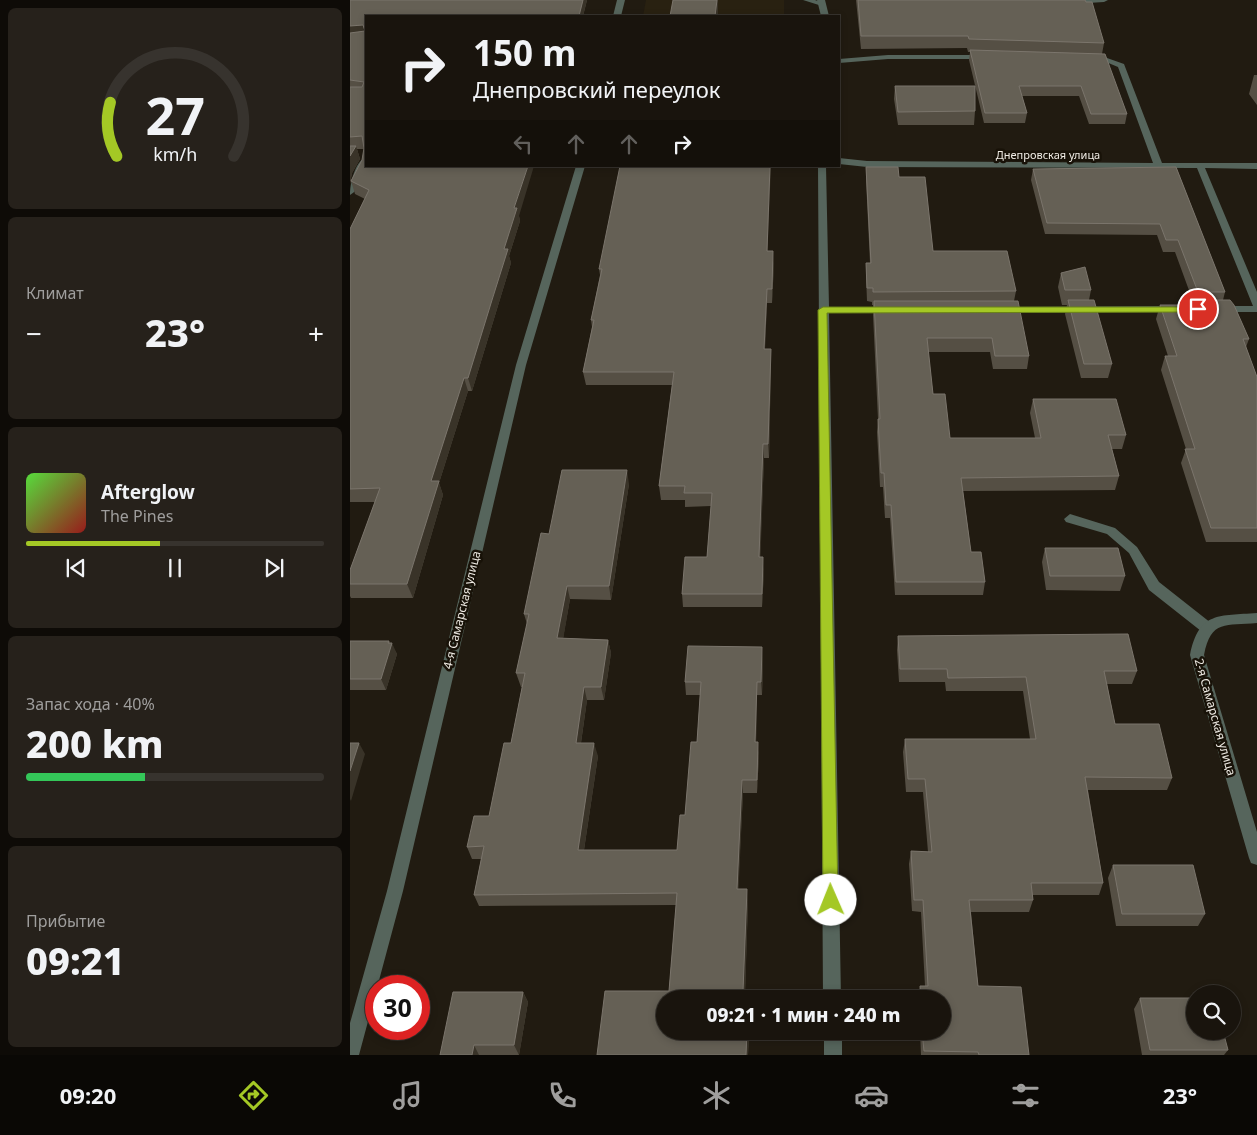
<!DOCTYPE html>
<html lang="ru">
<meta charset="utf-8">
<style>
:root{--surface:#19140d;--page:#26211b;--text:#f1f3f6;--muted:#9f9e9d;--line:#37332e;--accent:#a4c825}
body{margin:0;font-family:"Noto Sans",sans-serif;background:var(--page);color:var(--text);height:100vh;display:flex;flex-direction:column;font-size:19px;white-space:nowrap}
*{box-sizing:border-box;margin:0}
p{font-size:16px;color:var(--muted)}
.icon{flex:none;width:28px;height:28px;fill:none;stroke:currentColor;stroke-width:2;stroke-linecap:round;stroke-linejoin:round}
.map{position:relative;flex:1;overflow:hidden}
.drawer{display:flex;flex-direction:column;gap:8px;padding:8px;background:#0e0b07;width:350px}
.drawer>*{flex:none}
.guide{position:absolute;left:15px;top:15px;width:475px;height:152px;border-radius:0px;box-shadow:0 2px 8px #0003,0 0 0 1px var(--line);background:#19140d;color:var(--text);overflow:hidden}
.buttons{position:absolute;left:836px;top:985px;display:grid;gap:10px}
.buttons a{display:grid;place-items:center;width:55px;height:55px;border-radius:50%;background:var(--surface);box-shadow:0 2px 8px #0003,0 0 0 1px var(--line);font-size:25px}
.speed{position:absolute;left:15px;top:975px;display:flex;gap:10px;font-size:25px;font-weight:700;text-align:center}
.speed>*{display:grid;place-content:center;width:65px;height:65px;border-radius:50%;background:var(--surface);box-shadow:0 2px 8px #0003,0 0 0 1px var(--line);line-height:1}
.speed .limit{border:8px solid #d22;background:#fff;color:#111}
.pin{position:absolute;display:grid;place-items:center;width:42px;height:42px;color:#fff;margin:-21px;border:2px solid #fff;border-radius:50%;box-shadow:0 1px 5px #0007}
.me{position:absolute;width:55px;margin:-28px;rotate:359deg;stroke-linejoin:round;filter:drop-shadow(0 0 4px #0008)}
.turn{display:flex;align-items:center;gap:18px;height:105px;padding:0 25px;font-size:22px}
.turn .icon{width:65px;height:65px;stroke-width:2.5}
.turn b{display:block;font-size:35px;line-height:42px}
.lanes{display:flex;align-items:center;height:48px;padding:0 25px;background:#0003;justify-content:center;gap:25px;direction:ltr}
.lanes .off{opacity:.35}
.big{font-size:38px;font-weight:800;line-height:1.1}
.drawer .card{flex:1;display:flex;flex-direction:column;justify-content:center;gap:8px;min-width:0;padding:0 18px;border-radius:8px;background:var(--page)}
.drawer .dial{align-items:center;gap:0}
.dial svg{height:130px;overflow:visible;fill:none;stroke:var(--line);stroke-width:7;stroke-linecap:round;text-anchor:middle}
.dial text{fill:var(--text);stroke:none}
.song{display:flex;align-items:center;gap:15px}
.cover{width:60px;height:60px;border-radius:8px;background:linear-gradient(135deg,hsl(110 70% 55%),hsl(0 70% 35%))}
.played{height:5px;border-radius:2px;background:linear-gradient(90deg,var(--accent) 45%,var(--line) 45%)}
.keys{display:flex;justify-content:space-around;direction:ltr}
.heat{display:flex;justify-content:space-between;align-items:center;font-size:28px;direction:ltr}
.charge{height:8px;border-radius:4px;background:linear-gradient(90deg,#34c759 40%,var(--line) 0)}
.trip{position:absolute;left:306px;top:990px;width:295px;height:50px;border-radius:25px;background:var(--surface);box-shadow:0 2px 8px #0003,0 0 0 1px var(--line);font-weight:800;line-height:50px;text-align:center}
.menu{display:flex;height:80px;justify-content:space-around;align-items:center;background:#0a0805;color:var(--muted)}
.menu .icon{width:35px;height:35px}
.menu .current{color:var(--accent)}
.menu b{font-size:22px;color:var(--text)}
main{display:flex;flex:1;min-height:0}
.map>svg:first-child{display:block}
</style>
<main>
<section class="drawer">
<div class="card dial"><svg viewBox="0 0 100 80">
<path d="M14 69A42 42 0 1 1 86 69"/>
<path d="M14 69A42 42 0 0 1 10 36" stroke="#a4c825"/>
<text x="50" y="56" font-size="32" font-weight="700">27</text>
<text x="50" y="72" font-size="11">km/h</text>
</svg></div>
<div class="card"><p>Климат</p>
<div class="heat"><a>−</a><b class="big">23°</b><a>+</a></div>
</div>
<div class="card">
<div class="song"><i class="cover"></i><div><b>Afterglow</b><p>The Pines</p></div></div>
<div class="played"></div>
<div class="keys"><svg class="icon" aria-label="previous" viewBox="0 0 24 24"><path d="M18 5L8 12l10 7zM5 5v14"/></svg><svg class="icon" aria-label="pause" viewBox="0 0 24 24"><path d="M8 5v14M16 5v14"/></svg><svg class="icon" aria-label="next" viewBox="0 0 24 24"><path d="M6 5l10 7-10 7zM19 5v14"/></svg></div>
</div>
<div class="card"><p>Запас хода · 40%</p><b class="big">200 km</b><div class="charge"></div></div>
<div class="card"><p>Прибытие</p><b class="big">09:21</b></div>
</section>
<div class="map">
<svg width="907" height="1055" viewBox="0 0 907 1055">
<rect width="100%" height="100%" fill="#211b11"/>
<!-- built -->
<path fill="#292111" d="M296,0H434V16H293Z"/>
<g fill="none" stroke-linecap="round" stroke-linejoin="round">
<!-- service -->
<path fill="#56655c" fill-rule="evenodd" d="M453,0H465L476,4L472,6Z
M718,0H758L754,2L721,4L717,2Z
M720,514L765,528L787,547L809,582L861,623L863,627L861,631H851L799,590L779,553L757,534L716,522L714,519Z"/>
<!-- minor -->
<path fill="#56655c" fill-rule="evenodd" d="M267,0H275L271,16H263Z
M467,0H475L479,16H471Z
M538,55H636L640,57L636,59H538L489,63V59Z
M738,58H757L774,64L812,163H907V169L855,168L907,292V312H870L865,309L870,306H903L847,168L517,167L489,164V158L517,161L803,163L768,67L756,62H738Z
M16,157C17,167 11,190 0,195C0,183 5,162 16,157Z
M226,166H235L176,365L53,891L9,1055H0V1023L37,891L166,365Z
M468,166H476L479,307H540L545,310L540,313H479L491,999H473Z
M825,306L829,307V311L653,313L648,310L653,307Z
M907,613V623C876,626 861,619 854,655L907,832V865L901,863L899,858L840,655C849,611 869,616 907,613Z
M474,1031H492V1055H474Z"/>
</g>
<!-- wall -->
<path fill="#554f44" d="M0,0H237L233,16H16L169,216L170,221L159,256L161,263L122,391H118L89,483L93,495L63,598H1L0,596V570L25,502H0V229L15,199L5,194L1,181L12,160L14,149H7L10,159L2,173L0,183Z
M506,0H735L754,43L752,54L777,114L775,124H739L729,96H672L677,113L675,123H634L619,60L620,52H618L617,48L511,49Z
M904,75H907V105L899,94Z
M545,86L625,111L624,125H548L544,99Z
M516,167L549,177L583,251L666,291L664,301L679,356L677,369H643L640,352H578L583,394L600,438H685L680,413L683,399L776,435L772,449H762L769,476L765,490L613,491L621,552L635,582L633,595H545L540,518H535L533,487H530L527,432L528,419L523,315V305H522V302L517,301L516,276V263H520L516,180Z
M826,167L875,292L873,300L899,339L896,347L907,377V542H856L831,463L836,449L811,370L815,356H818L806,319L810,305H851V304H844L825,252H813L807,235L695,234L681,180L683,169Z
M417,251L424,264L422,303H417L415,349H421V363L419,458H414L410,557L414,571L412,607H333L332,594L357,557L361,506L335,507V500H311L309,486L322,385H236L233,372L242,327L241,320L250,275L249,269Z
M711,273L741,290L739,300L762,364L758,378H731L715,314L717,305H712L708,287Z
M279,484L261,600L220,599L213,638L258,640L261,653L254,700H237L231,743L248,756L234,850H327L335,815L347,742L350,695H336L335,682L413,660L412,695H407L406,742L409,755L407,793H393L388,889L398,901L395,991L399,1031L398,1055H247L319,991L326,905L129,906L124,895L131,859H122L117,847L139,816L161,743L172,687H171L166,673L177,624L174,614L199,534Z
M695,548L775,576L770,591L696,590L692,562Z
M548,636L787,671L782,684H757L765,724L822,778L817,790H738L753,883L749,895H682L683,900L679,912H621L628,986L679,1055H571L570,1031H592V999H568L570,986H575L571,912L562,911L559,864L561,851L578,852L573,792H556L553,752L555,739H680L673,691H596L595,682H549L547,650Z
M0,641H39L47,654L36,690H0Z
M763,865L855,914L848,926H766L758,878Z
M173,992L178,1002L169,1055H90Z
M790,998L878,1050L874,1055H792L784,1009Z"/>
<!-- shaded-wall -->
<path fill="#393328" d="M233,0H237L233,16H229Z
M367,0H368V16H365Z
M13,25L16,37L0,39V26Z
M6,146L10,159L2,173L0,183V156Z
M178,166H184L169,216L170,221L159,256L161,263L122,391L118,378L154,249L164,208Z
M420,166H421L417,264V251Z
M423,251L424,264L422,303V289Z
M417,289V303L414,363V349Z
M421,349V363L419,458L418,444Z
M114,378L118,391L89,483L93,495L63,598L57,584L81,481Z
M413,444L414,458L410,571L409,557Z
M277,470L279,484L261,600L259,586Z
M413,557L414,571L412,607V594Z
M217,586L220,599L211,652L207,638Z
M258,640L261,653L254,700L251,687Z
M39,641L41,647L42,643L47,654L36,690L31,679Z
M412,647L413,660L412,695L411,682Z
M407,682V695L406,755L405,742Z
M234,687L237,700L229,756L226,743Z
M408,742L409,755L407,793V780Z
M9,743L15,754L1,801L0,799V771Z
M244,743L248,756L232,863L228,850Z
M392,780L393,793L388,901L387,889Z
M397,889L398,901L395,999L393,991Z
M173,992L178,1002L169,1055L164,1045Z
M397,1031H399L398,1055H396Z
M124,1045L129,1055H122Z"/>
<!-- building -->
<path fill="#656055" stroke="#7b756c" d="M0,0H233L229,16H16V166H178L164,208H167L154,249H158L142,300L118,378H114L81,481H89L57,584H0V570L30,488L0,489V229L19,190L1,181L12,160L14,148L12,136L0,137V87H12L14,82L0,80V33L15,31L13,25L0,26Z
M323,0H367L365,16H320Z
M508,0H735L736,2H742L754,43L619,39L618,36H511Z
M620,50L755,54L777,114H741L731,86H669L677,113H635Z
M545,86H625V111L548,112Z
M0,146H6L0,156Z
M270,166H420L417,251H423L422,289H417L414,349H421L418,444H413L409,557H413L412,594H332L335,557H357L362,493H334L335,486H309L324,372H233L244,320H241L252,269H249Z
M516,167H548L549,177H575L583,251H657L666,291L523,292V288H517L516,263H521Z
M826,167L875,292H848L828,240H816L810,224L697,223L683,169Z
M735,267L741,290H715L711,273Z
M718,300H744L762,364H734Z
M852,300H880L884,305L899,339H893L907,377V528H861L835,449H845L815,356H827L810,305H854Z
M524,301H668L679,356H645L642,338H577L583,394H595L600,438H691L683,399H766L776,435H758L769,476L611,478L621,552H631L635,582H546L541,505H536L534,473H531L528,419H530Z
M212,470H277L259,586H217L207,638L258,640L251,687H234L226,743H244L228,850H327L330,815H335L341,742H347L351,682H335L338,646L412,647L411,682H407L405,742H408L407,780H392L387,889H397L393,991L399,992V999H315V1031H397L396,1055H247L255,991H319L327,893L124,895L134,846L117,847L124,816H139L154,743H161L175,673H166L179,614H174L191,533L199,534Z
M695,548H768L775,576H700Z
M778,634L787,671H754L765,724H809L822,778L735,777L753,883H681L683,900H619L628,986L671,987L679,1055H629L628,1052L574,1051L572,1031H592V999H571L570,986H578L573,900H564L561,851L582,852L575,779H558L555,739H686L676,677L598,678L597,669H550L548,636Z
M0,641H39L38,643H42L31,679H0Z
M0,743H9L0,771Z
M763,865H843L855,914H772Z
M103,992H173L164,1045H124L122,1055H90Z
M790,998H845V1031H873L878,1050H800Z"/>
<!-- route -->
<path fill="#a4c825" stroke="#6b8218" d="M473,307H848L852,309L848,312L477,313L488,900L486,905L481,907L476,905L473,900L468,310Z"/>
<g text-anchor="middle" stroke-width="5" stroke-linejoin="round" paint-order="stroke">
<!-- far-street labels -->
<g font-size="11" fill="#efebe4" stroke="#181208">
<text x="698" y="159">Днепровская улица</text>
</g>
<!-- street labels -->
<g font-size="12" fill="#efebe4" stroke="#181208">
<text transform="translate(112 610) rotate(-76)" y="4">4-я Самарская улица</text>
<text transform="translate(865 717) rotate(74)" y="4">2-я Самарская улица</text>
</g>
</g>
</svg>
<div class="buttons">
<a><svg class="icon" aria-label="search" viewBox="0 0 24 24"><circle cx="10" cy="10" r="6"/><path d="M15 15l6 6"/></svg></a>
</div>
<div class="speed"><div class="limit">30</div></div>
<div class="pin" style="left:848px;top:309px;background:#d93025"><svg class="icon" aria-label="arrive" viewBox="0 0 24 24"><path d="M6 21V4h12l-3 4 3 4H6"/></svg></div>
<svg class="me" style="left:481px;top:900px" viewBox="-20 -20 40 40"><circle r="19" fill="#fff"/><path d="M0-13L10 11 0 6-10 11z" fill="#a4c825"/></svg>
<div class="trip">09:21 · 1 мин · 240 m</div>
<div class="guide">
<div class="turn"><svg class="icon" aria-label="right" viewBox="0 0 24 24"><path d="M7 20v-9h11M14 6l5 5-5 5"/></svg><div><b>150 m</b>Днепровский переулок</div></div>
<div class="lanes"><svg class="icon off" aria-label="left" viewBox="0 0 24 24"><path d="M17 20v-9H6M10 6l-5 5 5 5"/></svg><svg class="icon off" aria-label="ahead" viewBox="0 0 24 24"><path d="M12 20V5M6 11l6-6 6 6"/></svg><svg class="icon off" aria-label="ahead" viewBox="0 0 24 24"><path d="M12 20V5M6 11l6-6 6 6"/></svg><svg class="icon" aria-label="right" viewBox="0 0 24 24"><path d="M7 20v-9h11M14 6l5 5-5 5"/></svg></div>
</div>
</div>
</main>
<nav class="menu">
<b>09:20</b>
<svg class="icon current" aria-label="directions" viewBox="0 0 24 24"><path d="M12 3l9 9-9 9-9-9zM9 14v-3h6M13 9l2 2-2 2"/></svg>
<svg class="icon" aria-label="music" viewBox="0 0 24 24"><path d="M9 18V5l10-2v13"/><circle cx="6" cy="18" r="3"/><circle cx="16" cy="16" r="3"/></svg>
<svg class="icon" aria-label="phone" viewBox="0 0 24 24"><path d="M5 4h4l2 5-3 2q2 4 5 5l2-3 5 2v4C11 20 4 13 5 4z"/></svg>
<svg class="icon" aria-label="climate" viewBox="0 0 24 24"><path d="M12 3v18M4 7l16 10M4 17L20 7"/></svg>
<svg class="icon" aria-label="car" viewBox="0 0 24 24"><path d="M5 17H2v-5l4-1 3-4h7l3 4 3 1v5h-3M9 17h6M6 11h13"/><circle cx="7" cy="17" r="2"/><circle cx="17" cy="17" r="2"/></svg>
<svg class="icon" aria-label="filters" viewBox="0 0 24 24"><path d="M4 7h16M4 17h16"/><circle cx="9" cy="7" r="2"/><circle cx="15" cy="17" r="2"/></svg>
<b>23°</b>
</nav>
